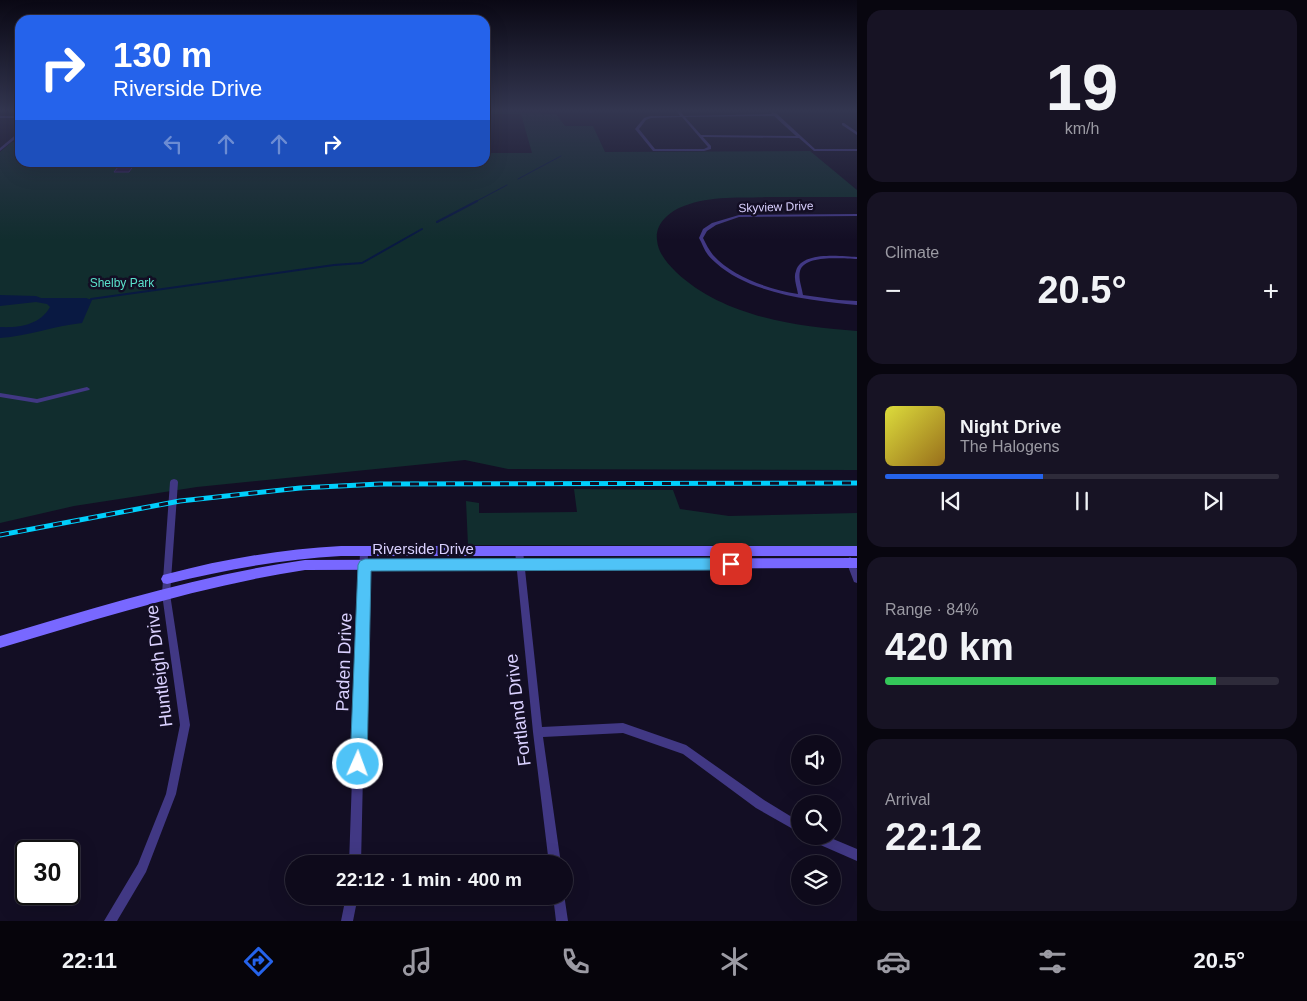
<!DOCTYPE html>
<meta charset="utf-8">
<style>
:root{--surface:#0e0a1b;--page:#171324;--text:#f1f3f6;--muted:#9b9aa3;--line:#2e2b3a;--accent:#2563eb}
body{margin:0;font-family:Helvetica,sans-serif;background:var(--page);color:var(--text);height:100vh;display:flex;flex-direction:column;font-size:19px;white-space:nowrap}
*{box-sizing:border-box;margin:0}
p{font-size:16px;color:var(--muted)}
.icon{flex:none;width:28px;height:28px;fill:none;stroke:currentColor;stroke-width:2;stroke-linecap:round;stroke-linejoin:round}
.map{position:relative;flex:1;overflow:hidden}
.drawer{display:flex;flex-direction:column;gap:10px;padding:10px;background:#08060f;width:450px}
.drawer>*{flex:none}
.top-card{position:absolute;left:15px;top:15px;width:475px;height:152px;border-radius:15px;box-shadow:0 5px 20px #0002,0 0 0 1px var(--line);background:#2563eb;color:#fff;overflow:hidden}
.buttons{position:absolute;left:791px;top:735px;display:grid;gap:10px}
.buttons a{display:grid;place-items:center;width:50px;height:50px;border-radius:50%;background:var(--surface);box-shadow:0 5px 20px #0002,0 0 0 1px var(--line);font-size:25px}
.speed{position:absolute;left:15px;top:840px;display:flex;gap:10px;font-size:25px;font-weight:700;text-align:center}
.speed>*{display:grid;place-content:center;width:65px;height:65px;border-radius:50%;background:var(--surface);box-shadow:0 5px 20px #0002,0 0 0 1px var(--line);line-height:1}
.speed .limit{border:2px solid #111;border-radius:8px;background:#fff;color:#111}
.pin{position:absolute;display:grid;place-items:center;width:42px;height:42px;color:#fff;margin:-21px;border-radius:10px;box-shadow:0 2px 8px #0006}
.me{position:absolute;width:55px;margin:-28px;rotate:2deg;stroke-linejoin:round;filter:drop-shadow(0 0 4px #0008)}
.turn{display:flex;align-items:center;gap:18px;height:105px;padding:0 15px;font-size:22px}
.turn .icon{width:65px;height:65px;stroke-width:2.5}
.turn b{display:block;font-size:35px;line-height:42px}
.lanes{display:flex;align-items:center;height:48px;padding:0 15px;background:#0003;justify-content:center;gap:25px;direction:ltr}
.lanes .off{opacity:.35}
.big{font-size:38px;font-weight:700;line-height:1.1}
.drawer .widget{flex:1;display:flex;flex-direction:column;justify-content:center;gap:8px;min-width:0;padding:0 18px;border-radius:15px;background:var(--page)}
.drawer .dial{align-items:center;gap:0}
.dial b{font-size:65px;line-height:1}
.song{display:flex;align-items:center;gap:15px}
.cover{width:60px;height:60px;border-radius:8px;background:linear-gradient(135deg,hsl(60 70% 55%),hsl(40 70% 35%))}
.played{height:5px;border-radius:2px;background:linear-gradient(90deg,var(--accent) 40%,var(--line) 40%)}
.keys{display:flex;justify-content:space-around;direction:ltr}
.heat{display:flex;justify-content:space-between;align-items:center;font-size:28px;direction:ltr}
.charge{height:8px;border-radius:4px;background:linear-gradient(90deg,#34c759 84%,var(--line) 0)}
.trip{position:absolute;left:285px;top:855px;width:288px;height:50px;border-radius:25px;background:var(--surface);box-shadow:0 5px 20px #0002,0 0 0 1px var(--line);font-weight:700;line-height:50px;text-align:center}
.tab-bar{display:flex;height:80px;justify-content:space-around;align-items:center;background:#06040b;color:var(--muted)}
.tab-bar .icon{width:35px;height:35px}
.tab-bar .on{color:var(--accent)}
.tab-bar b{font-size:22px;color:var(--text)}
main{display:flex;flex:1;min-height:0}
.map>svg:first-child{display:block}
</style>
<main>
<div class="map">
<svg width="857" height="921" viewBox="0 0 857 921">
<rect width="100%" height="100%" fill="#130e24"/>
<!-- green -->
<path fill="#112d2e" d="M485,111L556,114L565,126H593L605,152L810,151L857,190V197C828,197 799,197 769,197C739,198 707,195 679,208C667,214 655,225 657,240C658,253 667,263 676,272C722,316 796,327 857,331V470L508,469L465,460L197,487L74,506L0,523V152L12,142H20V162H340V165H374L375,162H485V153H532L521,114H485Z
M574,489L673,490L680,509L729,516L857,513V546L468,545L466,501L479,503V513L577,512Z"/>
<!-- water -->
<path fill="#091942" d="M0,295L36,296L41,298H86L92,300L82,323C54,326 28,336 0,338V327C19,328 40,325 50,307L47,304L36,302L0,306Z"/>
<g fill="none" stroke-linecap="round" stroke-linejoin="round">
<!-- stream-far1 -->
<path stroke="#091942" stroke-width="1" d="M518,179L561,156
M475,202L507,185"/>
<!-- stream -->
<path stroke="#091942" stroke-width="2" d="M437,222L477,201
M91,299L334,265L362,263L422,229"/>
</g>
<!-- building -->
<path fill="#261946" stroke="#3f2b72" d="M122,162H136L129,172H114Z"/>
<g fill="none" stroke-linecap="round" stroke-linejoin="round">
<!-- street -->
<path fill="#413884" fill-rule="evenodd" d="M589,111H592L593,112L591,113Z
M677,111H680L684,116L772,114L771,113L773,112L777,114L815,149H857V151H814L799,138L703,137L711,146V149L704,151H653L635,129L644,118L650,116H680ZM774,116L796,136L701,135L685,117ZM682,117L708,147L704,149H655L639,129L646,120L651,118Z
M0,116H20V118H0Z
M842,123H844L857,132V135L842,125Z
M19,132H20V135L0,151V148Z
M857,214V216L739,217L716,225L707,231L703,238C706,244 709,250 713,255C734,278 769,289 798,294C797,287 793,278 796,271C801,251 841,256 857,257V259C844,259 805,254 800,271C798,278 802,288 803,295L839,300L857,301V305C813,301 750,294 716,263C713,260 710,258 708,255C704,250 702,243 699,238L703,229L712,223L739,215Z
M87,387L90,389L89,390L37,403L0,397V393L37,399Z
M174,479L177,480L178,482L170,594L190,725L176,794L146,872L117,921H104L138,864L166,794L180,725L162,594L170,482L171,480Z
M364,548L367,549L368,551L361,864H349L360,551L361,549Z
M519,548L522,549L523,551L542,727L623,723L686,745L764,800L800,822V833L756,808L683,754L623,733L543,737L561,864H549L533,732L515,551L516,549Z
M850,557L853,559L857,569V583L854,582L846,561L847,559Z
M808,836H826L857,849V861L809,840Z
M564,894L568,921H556L553,896H564Z
M346,896H358L353,921H341Z"/>
<!-- secondary -->
<path fill="#7868ff" fill-rule="evenodd" d="M341,546H857V556H341C282,559 224,570 167,584L163,583L161,579L163,575L167,574C224,559 282,549 341,546Z
M857,558V568L305,570C201,586 101,618 0,648V636C101,606 201,575 305,560Z"/>
<!-- rail casing -->
<g stroke="#00cffc" stroke-width="5">
<path id="rail" d="M0,535L180,501L300,488L380,484L857,483"/>
</g>
<!-- rail -->
<use href="#rail" stroke="#130e24" stroke-width="3" stroke-dasharray="9" stroke-linecap="butt"/>
</g>
<!-- sky -->
<linearGradient id="sky" x2="0" y2="1"><stop stop-color="#0a0814"/><stop offset="0.46" stop-color="#333650"/><stop offset="1" stop-color="#333650" stop-opacity="0"/></linearGradient>
<rect width="857" height="240" fill="url(#sky)"/>
<!-- route -->
<path fill="#4fc3f7" stroke="#337fa1" d="M731,558L736,560L738,564L736,568L731,570L371,571L367,764L364,770L358,772L352,770L350,764L358,565L360,561L365,559Z"/>
<g text-anchor="middle" stroke-width="5" stroke-linejoin="round" paint-order="stroke">
<!-- far-street labels -->
<g font-size="12" fill="#dad1ff" stroke="#130e24">
<text transform="translate(776 207) rotate(-2)" y="4">Skyview Drive</text>
</g>
<!-- far-park labels -->
<g font-size="12" fill="#5ae2cb" stroke="#130e24">
<text x="122" y="287">Shelby Park</text>
</g>
<!-- street labels -->
<g font-size="15" fill="#dad1ff" stroke="#130e24">
<text x="423" y="554">Riverside Drive</text>
</g>
<!-- near-street labels -->
<g font-size="18" fill="#dad1ff" stroke="#130e24">
<text transform="translate(344 662) rotate(-88)" y="6">Paden Drive</text>
<text transform="translate(159 666) rotate(-97)" y="6">Huntleigh Drive</text>
<text transform="translate(518 710) rotate(-97)" y="6">Fortland Drive</text>
</g>
</g>
</svg>
<div class="buttons">
<a><svg class="icon" aria-label="sound" viewBox="0 0 24 24"><path d="M4 9h4l5-4v14l-5-4H4zM17 9q2 3 0 6"/></svg></a>
<a><svg class="icon" aria-label="search" viewBox="0 0 24 24"><circle cx="10" cy="10" r="6"/><path d="M15 15l6 6"/></svg></a>
<a><svg class="icon" aria-label="layers" viewBox="0 0 24 24"><path d="M12 4l9 5-9 5-9-5zM3 14l9 5 9-5"/></svg></a>
</div>
<div class="speed"><div class="limit">30</div></div>
<div class="pin" style="left:731px;top:564px;background:#d93025"><svg class="icon" aria-label="arrive" viewBox="0 0 24 24"><path d="M6 21V4h12l-3 4 3 4H6"/></svg></div>
<svg class="me" style="left:358px;top:764px" viewBox="-20 -20 40 40"><circle r="17" fill="#4fc3f7" stroke="#fff" stroke-width="3"/><path d="M0-11L8 9 0 5-8 9z" fill="#fff"/></svg>
<div class="trip">22:12 · 1 min · 400 m</div>
<div class="top-card">
<div class="turn"><svg class="icon" aria-label="right" viewBox="0 0 24 24"><path d="M7 20v-9h11M14 6l5 5-5 5"/></svg><div><b>130 m</b>Riverside Drive</div></div>
<div class="lanes"><svg class="icon off" aria-label="left" viewBox="0 0 24 24"><path d="M17 20v-9H6M10 6l-5 5 5 5"/></svg><svg class="icon off" aria-label="ahead" viewBox="0 0 24 24"><path d="M12 20V5M6 11l6-6 6 6"/></svg><svg class="icon off" aria-label="ahead" viewBox="0 0 24 24"><path d="M12 20V5M6 11l6-6 6 6"/></svg><svg class="icon" aria-label="right" viewBox="0 0 24 24"><path d="M7 20v-9h11M14 6l5 5-5 5"/></svg></div>
</div>
</div>
<section class="drawer">
<div class="widget dial"><b>19</b><p>km/h</p></div>
<div class="widget"><p>Climate</p>
<div class="heat"><a>−</a><b class="big">20.5°</b><a>+</a></div>
</div>
<div class="widget">
<div class="song"><i class="cover"></i><div><b>Night Drive</b><p>The Halogens</p></div></div>
<div class="played"></div>
<div class="keys"><svg class="icon" aria-label="previous" viewBox="0 0 24 24"><path d="M18 5L8 12l10 7zM5 5v14"/></svg><svg class="icon" aria-label="pause" viewBox="0 0 24 24"><path d="M8 5v14M16 5v14"/></svg><svg class="icon" aria-label="next" viewBox="0 0 24 24"><path d="M6 5l10 7-10 7zM19 5v14"/></svg></div>
</div>
<div class="widget"><p>Range · 84%</p><b class="big">420 km</b><div class="charge"></div></div>
<div class="widget"><p>Arrival</p><b class="big">22:12</b></div>
</section>
</main>
<nav class="tab-bar">
<b>22:11</b>
<svg class="icon on" aria-label="directions" viewBox="0 0 24 24"><path d="M12 3l9 9-9 9-9-9zM9 14v-3h6M13 9l2 2-2 2"/></svg>
<svg class="icon" aria-label="music" viewBox="0 0 24 24"><path d="M9 18V5l10-2v13"/><circle cx="6" cy="18" r="3"/><circle cx="16" cy="16" r="3"/></svg>
<svg class="icon" aria-label="phone" viewBox="0 0 24 24"><path d="M5 4h4l2 5-3 2q2 4 5 5l2-3 5 2v4C11 20 4 13 5 4z"/></svg>
<svg class="icon" aria-label="climate" viewBox="0 0 24 24"><path d="M12 3v18M4 7l16 10M4 17L20 7"/></svg>
<svg class="icon" aria-label="car" viewBox="0 0 24 24"><path d="M5 17H2v-5l4-1 3-4h7l3 4 3 1v5h-3M9 17h6M6 11h13"/><circle cx="7" cy="17" r="2"/><circle cx="17" cy="17" r="2"/></svg>
<svg class="icon" aria-label="filters" viewBox="0 0 24 24"><path d="M4 7h16M4 17h16"/><circle cx="9" cy="7" r="2"/><circle cx="15" cy="17" r="2"/></svg>
<b>20.5°</b>
</nav>
